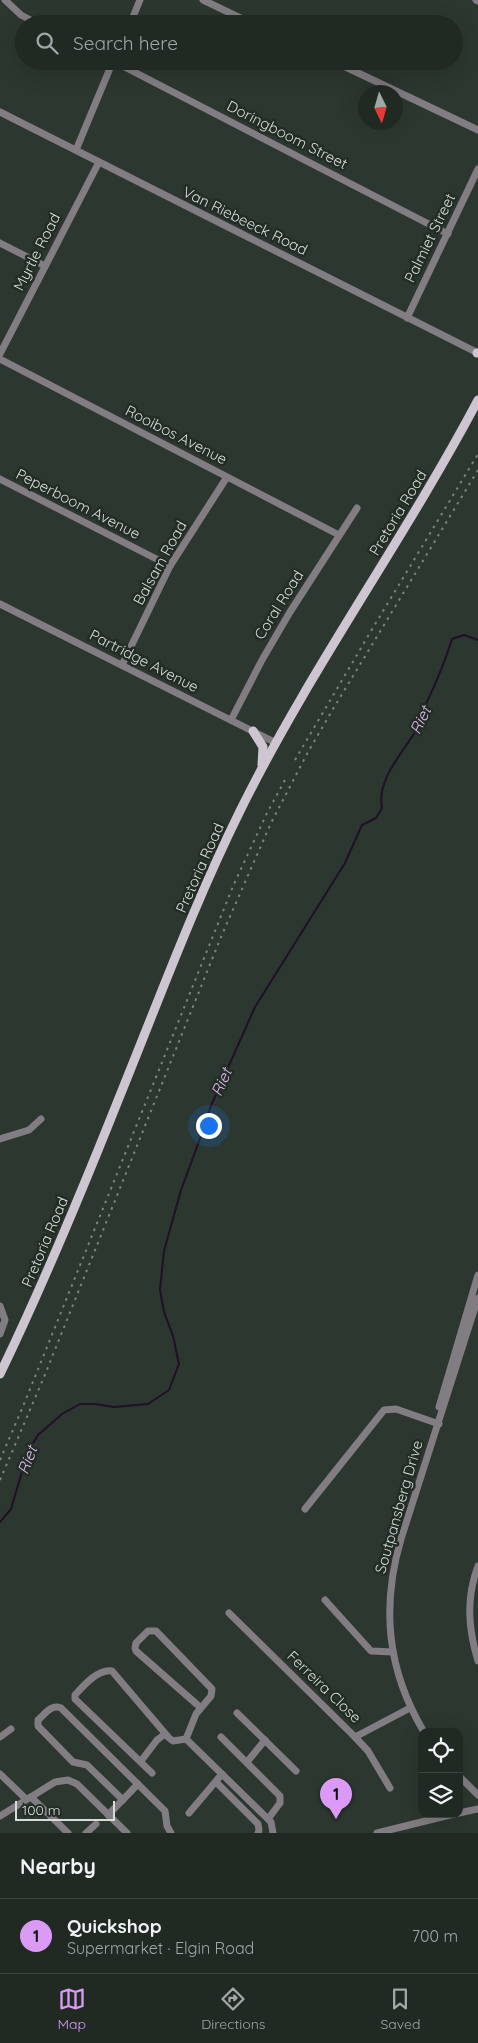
<!DOCTYPE html>
<html lang="en">
<head>
<meta charset="utf-8">
<style>
	:root { --surface:#212923; --page:#29312b; --text:#f1f3f6; --muted:#a2a6a6; --line:#3e4541; --accent:#da9af6 }
	body { margin:0; font-family:Quicksand,sans-serif; background:var(--page); color:var(--text) }
	.controls { position:absolute; right:15px; bottom:15px; display:grid; overflow:hidden; border-radius:10px; box-shadow:0 5px 20px #0002 }
	.controls button { width:45px; height:45px; display:grid; place-items:center; padding:0; border:0; border-bottom:1px solid var(--line); background:var(--surface); color:var(--text); font:25px sans-serif }
	.compass { position:absolute; left:358px; top:85px; width:45px; height:45px; border-radius:50%; background:var(--surface); box-shadow:0 5px 20px #0002; rotate:175deg }
	.scale { position:absolute; left:15px; bottom:12px; width:100px; box-sizing:border-box; padding-left:5px; border:2px solid #d6ddd8; border-top:0; font-size:14px; line-height:18px; white-space:nowrap; color:#d6ddd8; -webkit-text-stroke:4px #232d25; paint-order:stroke }
	.you { position:absolute; left:208px; top:1125px; width:18px; height:18px; margin:-12px; border:4px solid #fff; border-radius:50%; background:#1a73e8; box-shadow:0 0 0 8px #1a73e833 }
	.badge { display:grid; place-items:center; width:32px; height:32px; border-radius:50%; background:var(--accent); color:#111; font-size:16px; font-weight:700 }
	.pin { position:absolute; translate:-50% -41px; filter:drop-shadow(0 1px 2px #0008) }
	.pin::after { content:''; position:absolute; top:26px; width:18px; height:15px; background:inherit; clip-path:polygon(0 0,100% 0,50% 100%) }
	.list { margin:0; padding:0; list-style:none }
	h2 { display:flex; justify-content:space-between; align-items:center; height:65px; margin:0; padding:0 20px; font-size:21px }
	h2 small { font-size:16px; font-weight:400; color:var(--muted) }
	.list li { display:grid; grid-template-columns:32px 1fr auto; gap:15px; align-items:center; box-sizing:border-box; height:75px; padding:0 20px; border-top:1px solid var(--line) }
	.list b { display:block; font-size:19px; white-space:nowrap }
	.list p { margin:0; font-size:16px; white-space:nowrap; color:var(--muted) }
	.list em { font-size:16px; font-style:normal; color:var(--muted) }
	.icon { flex:none; width:28px; height:28px; fill:none; stroke:currentColor; stroke-width:2; stroke-linecap:round; stroke-linejoin:round }
	.map { position:relative; flex:none; width:478px; height:1833px; overflow:hidden }
	.search { position:absolute; background:var(--surface); box-shadow:0 5px 20px #0002; left:15px; right:15px; top:15px; height:55px; display:flex; align-items:center; gap:12px; box-sizing:border-box; padding:0 18px; border-radius:28px; color:var(--muted); font-size:19px }
	.sheet { height:140px; background:var(--surface) }
	nav { display:flex; justify-content:space-around; align-items:center; box-sizing:border-box; height:70px; border-top:1px solid var(--line); background:var(--surface); font-size:14px; color:var(--muted) }
	nav a { display:grid; justify-items:center; gap:2px }
	nav .on { color:var(--accent) }
	.map>svg:first-child { display:block }
	.lines { fill:none; stroke-linecap:round; stroke-linejoin:round }
	.stream { stroke:#211027; stroke-width:2 }
	.minor { stroke:#817d82; stroke-width:7 }
	.major { stroke:#cdc6d1; stroke-width:9 }
	.rail { stroke:#7b847d; stroke-width:2; stroke-dasharray:2.5 5; stroke-linecap:butt }
	.labels { text-anchor:middle; stroke-width:5; stroke-linejoin:round; paint-order:stroke }
	.street-label { font-size:15px; fill:#d6ddd8; stroke:#232d25 }
	.water-label { font-size:16px; font-style:italic; fill:#ddb9ed; stroke:#232d25 }
</style>
</head>
<body>
<div class="map">
<svg width="478" height="1833" viewBox="0 0 478 1833">
	<rect width="100%" height="100%" fill="#2c372f"/>
	<g class="lines">
		<!-- stream -->
		<path class="stream" d="M0,1522L11,1509L28,1451L38,1435L62,1414L80,1404H95L114,1407L148,1404L169,1390L179,1364L173,1336L164,1312L160,1290L164,1251L181,1190L204,1128L210,1108L255,1007L345,863L362,825L376,818L382,808C376,779 405,750 419,726C423,720 423,711 426,704C436,683 445,662 452,639L464,635L478,640"/>
		<!-- minor -->
		<g class="minor">
			<polyline points="5,0 21,15 38,24"/>
			<polyline points="203,0 253,24"/>
			<polyline points="476,0 478,1"/>
			<polyline points="130,24 140,0"/>
			<polyline points="113,61 448,234"/>
			<polyline points="333,61 478,130"/>
			<path d="M0,112C159,193 319,272 478,353"/>
			<polyline points="76,150 113,61"/>
			<polyline points="0,243 45,266"/>
			<polyline points="407,318 478,169"/>
			<polyline points="0,354 99,162"/>
			<polyline points="0,359 339,535"/>
			<polyline points="0,479 170,566"/>
			<polyline points="0,604 276,743"/>
			<polyline points="122,665 170,566 227,477"/>
			<polyline points="231,720 262,660 290,612 357,508"/>
			<polyline points="0,1139 29,1130 41,1119"/>
			<polyline points="0,1306 5,1320 0,1334"/>
			<polyline points="439,1407 478,1275"/>
			<polyline points="305,1509 384,1410 396,1409 439,1424"/>
			<path d="M478,1566C466,1598 468,1628 478,1661"/>
			<polyline points="325,1600 371,1651 393,1652"/>
			<polyline points="229,1613 355,1737 410,1708"/>
			<polyline points="237,1713 296,1771"/>
			<path d="M424,1732C387,1670 381,1607 401,1539L478,1298"/>
			<polyline points="0,1737 11,1729"/>
			<polyline points="221,1737 280,1796 280,1803 268,1819"/>
			<polyline points="355,1737 368,1751 390,1788"/>
			<polyline points="186,1739 196,1714 211,1696 212,1689 156,1631 148,1631 136,1643 135,1648 136,1651 201,1708"/>
			<polyline points="186,1739 268,1819 271,1822 273,1833"/>
			<polyline points="141,1761 157,1740 165,1734"/>
			<polyline points="247,1762 265,1740"/>
			<path d="M152,1773L75,1699V1695C84,1685 98,1669 112,1671L169,1738L173,1741L186,1739"/>
			<polyline points="0,1774 26,1799"/>
			<polyline points="459,1776 478,1795"/>
			<polyline points="216,1782 258,1824 259,1830 258,1833"/>
			<polyline points="31,1797 68,1833"/>
			<path d="M123,1800L87,1765L73,1762L38,1726V1720C45,1714 51,1704 61,1708L165,1811L167,1826L171,1833"/>
			<polyline points="189,1813 222,1774"/>
			<polyline points="459,1813 478,1809"/>
			<polyline points="108,1815 138,1784"/>
			<polyline points="0,1816 55,1782 68,1780 77,1784 127,1833"/>
			<polyline points="86,1833 96,1824"/>
			<polyline points="377,1833 454,1814"/>
		</g>
		<!-- major -->
		<g class="major">
			<polyline points="477,353 478,353"/>
			<polyline points="253,731 263,747 262,765"/>
			<path d="M0,1374C44,1283 82,1191 119,1098C158,1002 194,904 240,811C310,669 404,540 478,400"/>
		</g>
		<!-- rail -->
		<g class="rail">
			<polyline points="295,760 371,631 478,454"/>
			<polyline points="0,1460 24,1404 234,884 267,813 286,778"/>
			<polyline points="0,1480 44,1377 221,937 271,823 308,752 333,709 478,470"/>
		</g>
	</g>
	<g class="labels">
		<!-- street labels -->
		<g class="street-label">
			<text transform="translate(287 135) rotate(27)" y="5">Doringboom Street</text>
			<text transform="translate(245 221) rotate(26)" y="5">Van Riebeeck Road</text>
			<text transform="translate(430 238) rotate(-64)" y="5">Palmiet Street</text>
			<text transform="translate(37 252) rotate(-63)" y="5">Myrtle Road</text>
			<text transform="translate(176 435) rotate(27)" y="5">Rooibos Avenue</text>
			<text transform="translate(78 504) rotate(27)" y="5">Peperboom Avenue</text>
			<text transform="translate(398 513) rotate(-59)" y="5">Pretoria Road</text>
			<text transform="translate(160 563) rotate(-61)" y="5">Balsam Road</text>
			<text transform="translate(279 605) rotate(-58)" y="5">Coral Road</text>
			<text transform="translate(144 661) rotate(27)" y="5">Partridge Avenue</text>
			<text transform="translate(200 868) rotate(-66)" y="5">Pretoria Road</text>
			<text transform="translate(45 1242) rotate(-67)" y="5">Pretoria Road</text>
			<text transform="translate(399 1507) rotate(-74)" y="5">Soutpansberg Drive</text>
			<text transform="translate(324 1687) rotate(44)" y="5">Ferreira Close</text>
		</g>
		<!-- water labels -->
		<g class="water-label">
			<text transform="translate(420 720) rotate(-64)" y="6">Riet</text>
			<text transform="translate(221 1082) rotate(-66)" y="6">Riet</text>
			<text transform="translate(27 1460) rotate(-69)" y="6">Riet</text>
		</g>
	</g>
</svg>
<div class="controls">
<button><svg class="icon" aria-label="locate" viewBox="0 0 24 24"><circle cx="12" cy="12" r="6"/><path d="M12 2v4M12 18v4M2 12h4M18 12h4"/></svg></button>
<button><svg class="icon" aria-label="layers" viewBox="0 0 24 24"><path d="M12 4l9 5-9 5-9-5zM3 14l9 5 9-5"/></svg></button>
</div>
<svg class="compass" viewBox="-18 -18 36 36"><path d="M0-13l5 13h-10z" fill="#e53935"/><path d="M0 13l5-13h-10z" fill="#a2a6a6"/></svg>
<div class="scale">100 m</div>
<div class="you"></div>
<div class="pin badge" style="left:336px;top:1819px">1</div>
<div class="search"><svg class="icon" aria-label="search" viewBox="0 0 24 24"><circle cx="10" cy="10" r="6"/><path d="M15 15l6 6"/></svg>Search here</div>
</div>
<section class="sheet">
<h2>Nearby<small></small></h2>
<ul class="list">
<li><span class="badge">1</span><div><b>Quickshop</b><p>Supermarket · Elgin Road</p></div><em>700 m</em></li>
</ul>
</section>
<nav>
<a class="on"><svg class="icon" aria-label="map" viewBox="0 0 24 24"><path d="M3 6l6-2 6 2 6-2v14l-6 2-6-2-6 2zM9 4v14M15 6v14"/></svg>Map</a>
<a><svg class="icon" aria-label="directions" viewBox="0 0 24 24"><path d="M12 3l9 9-9 9-9-9zM9 14v-3h6M13 9l2 2-2 2"/></svg>Directions</a>
<a><svg class="icon" aria-label="saved" viewBox="0 0 24 24"><path d="M7 4h10v16l-5-4-5 4z"/></svg>Saved</a>
</nav>
</body>
</html>
